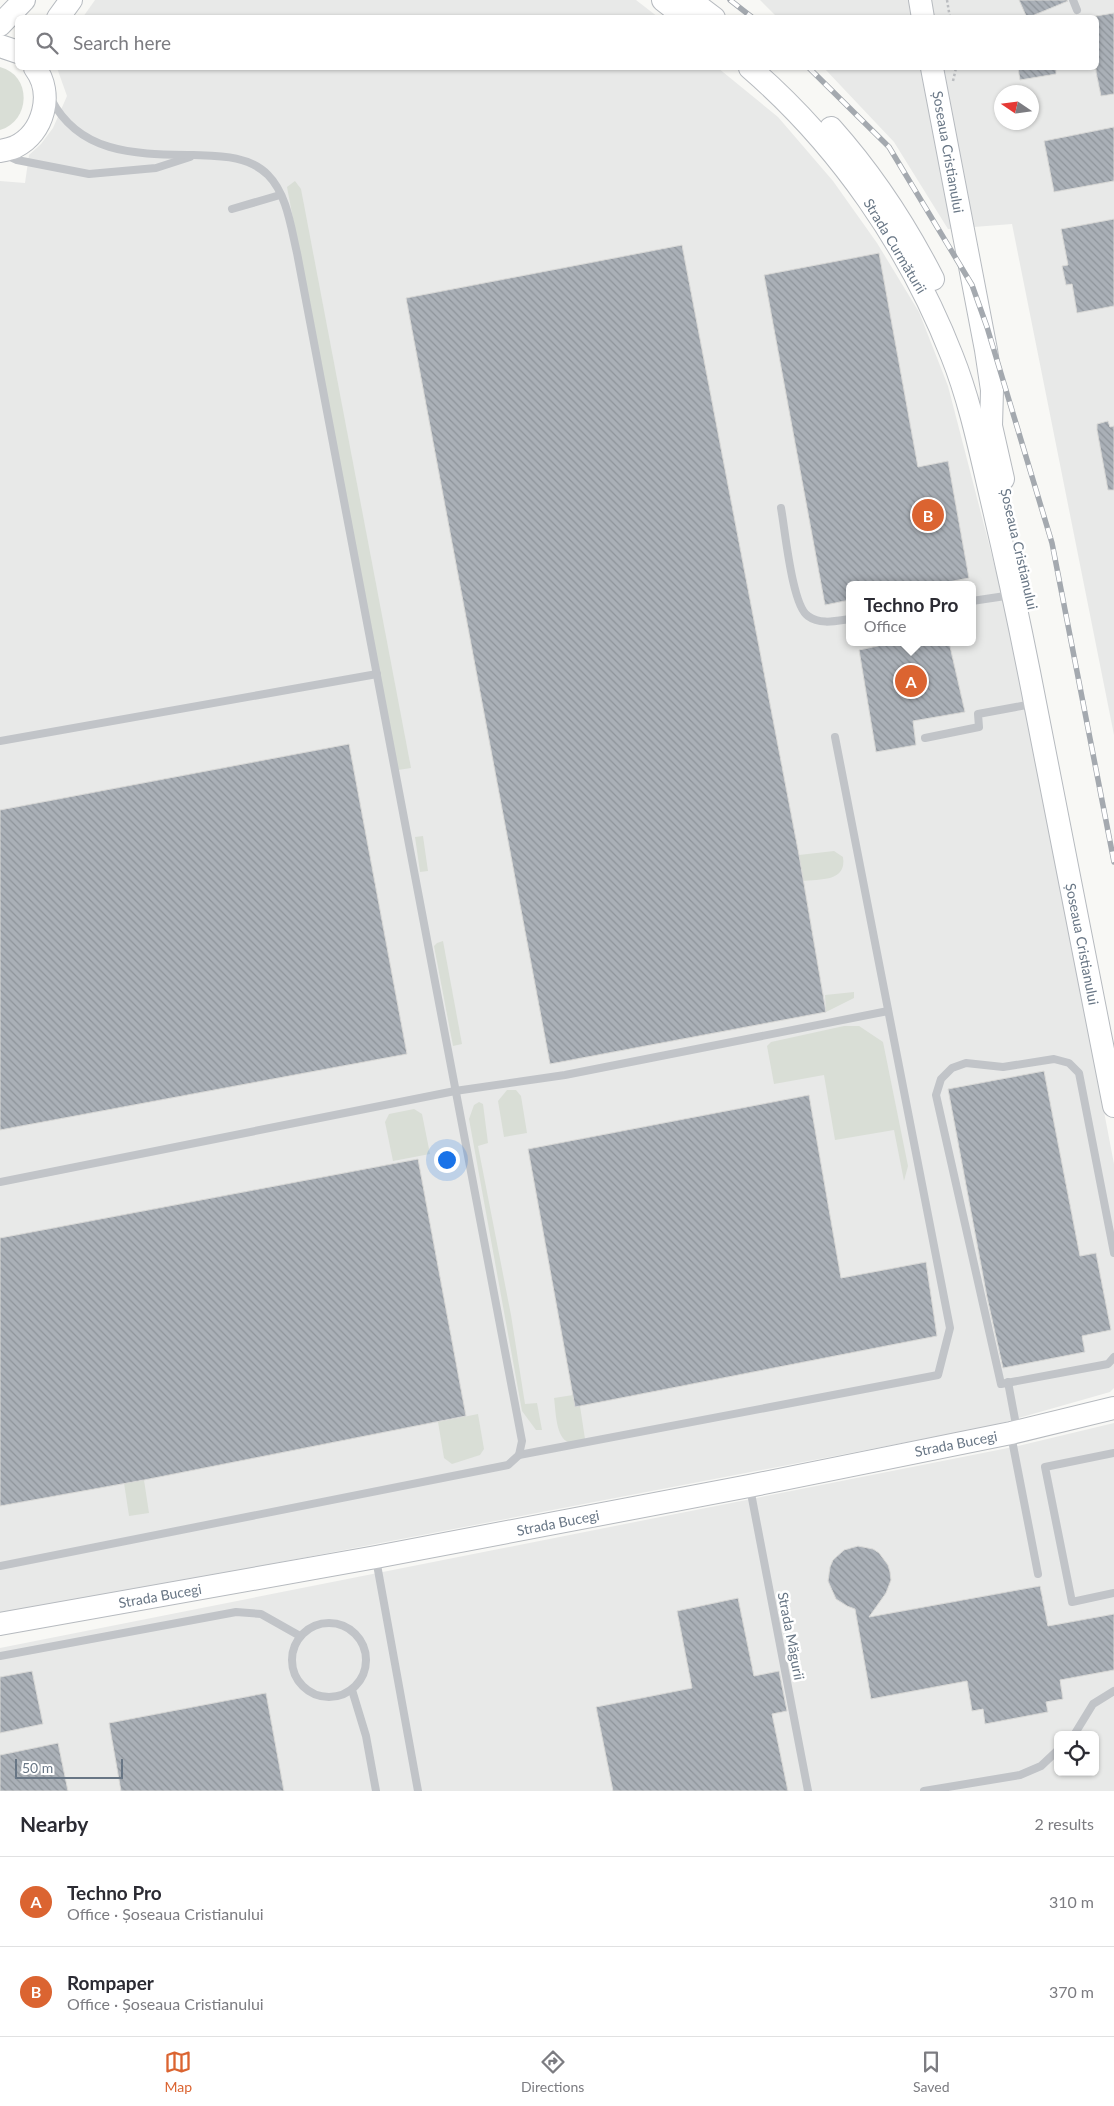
<!DOCTYPE html>
<html lang="en">
<head>
<meta charset="utf-8">
<style>
	:root { --surface:#fff; --page:#f2f2f3; --text:#2b2b33; --muted:#7c7c81; --line:#e1e1e2; --accent:#db6431 }
	body { margin:0; font-family:Lato,sans-serif; background:var(--page); color:var(--text) }
	.controls { position:absolute; right:15px; bottom:15px; display:grid; overflow:hidden; border-radius:8px; box-shadow:0 1px 4px #0004 }
	.controls button { width:45px; height:45px; display:grid; place-items:center; padding:0; border:0; border-bottom:1px solid var(--line); background:var(--surface); color:var(--text); font:25px sans-serif }
	.compass { position:absolute; left:994px; top:85px; width:45px; height:45px; border-radius:50%; background:var(--surface); box-shadow:0 1px 4px #0004; rotate:283deg }
	.scale { position:absolute; left:15px; bottom:12px; width:108px; box-sizing:border-box; padding-left:5px; border:2px solid #687685; border-top:0; font-size:14px; line-height:18px; white-space:nowrap; color:#687685; -webkit-text-stroke:4px #fff; paint-order:stroke }
	.you { position:absolute; left:446px; top:1159px; width:18px; height:18px; margin:-12px; border:4px solid #fff; border-radius:50%; background:#1a73e8; box-shadow:0 0 0 8px #1a73e833 }
	.badge { display:grid; place-items:center; width:32px; height:32px; border-radius:50%; background:var(--accent); color:#fff; font-size:16px; font-weight:700 }
	.pin { position:absolute; translate:-50% -50%; border:2px solid #fff; box-shadow:0 1px 5px #0006 }
	.popup { position:absolute; left:846px; top:581px; width:130px; height:65px; box-sizing:border-box; display:grid; place-content:center; border-radius:8px; background:var(--surface); filter:drop-shadow(0 1px 4px #0005); font-size:16px; white-space:nowrap; color:var(--muted) }
	.popup b { font-size:19px; color:var(--text) }
	.popup::after { content:''; position:absolute; left:50%; top:100%; margin-left:-10px; border:10px solid transparent; border-top-color:var(--surface) }
	.list { margin:0; padding:0; list-style:none }
	h2 { display:flex; justify-content:space-between; align-items:center; height:65px; margin:0; padding:0 20px; font-size:21px }
	h2 small { font-size:16px; font-weight:400; color:var(--muted) }
	.list li { display:grid; grid-template-columns:32px 1fr auto; gap:15px; align-items:center; box-sizing:border-box; height:90px; padding:0 20px; border-top:1px solid var(--line) }
	.list b { display:block; font-size:19px; white-space:nowrap }
	.list p { margin:0; font-size:16px; white-space:nowrap; color:var(--muted) }
	.list em { font-size:16px; font-style:normal; color:var(--muted) }
	.icon { flex:none; width:28px; height:28px; fill:none; stroke:currentColor; stroke-width:2; stroke-linecap:round; stroke-linejoin:round }
	.map { position:relative; flex:none; width:1114px; height:1791px; overflow:hidden }
	.search { position:absolute; background:var(--surface); box-shadow:0 1px 4px #0004; left:15px; right:15px; top:15px; height:55px; display:flex; align-items:center; gap:12px; box-sizing:border-box; padding:0 18px; border-radius:8px; color:var(--muted); font-size:19px }
	.sheet { height:245px; background:var(--surface) }
	nav { display:flex; justify-content:space-around; align-items:center; box-sizing:border-box; height:70px; border-top:1px solid var(--line); background:var(--surface); font-size:14px; color:var(--muted) }
	nav a { display:grid; justify-items:center; gap:2px }
	nav .on { color:var(--accent) }
	.map>svg:first-child { display:block }
	.built { fill:#e8e9e8; fill-rule:evenodd }
	.green { fill:#d9ded6 }
	.building { fill:url(#building-back-hatch); stroke:#d9d9d7 }
	.lines { fill:none; stroke-linecap:round; stroke-linejoin:round }
	.secondary-casing { stroke:#b6babf; stroke-width:24 }
	.path { stroke:#bbbdc0; stroke-width:2.5; stroke-dasharray:2.5 2.5; stroke-linecap:butt }
	.lane { stroke:#c1c4c8; stroke-width:8 }
	.secondary { stroke:#fff; stroke-width:22 }
	.rail-casing { stroke:#a4a9af; stroke-width:5.5 }
	.rail { stroke:#fff; stroke-width:4; stroke-dasharray:11; stroke-linecap:butt }
	.labels { text-anchor:middle; stroke-width:5; stroke-linejoin:round; paint-order:stroke }
	.street-label { font-size:14px; fill:#687685; stroke:#fff }
</style>
</head>
<body>
<div class="map">
<svg width="1114" height="1791" viewBox="0 0 1114 1791">
	<defs>
		<pattern id="building-back-hatch" width="6" height="6" patternUnits="userSpaceOnUse" patternTransform="scale(1.25)"><rect width="6" height="6" fill="#aab0b7"/><path d="M-1 5l2 2M0 0l6 6M5-1l2 2" fill="none" stroke="#8e949a"/></pattern>
	</defs>
	<rect width="100%" height="100%" fill="#f8f8f5"/>
	<!-- built -->
	<g class="built">
		<polygon points="95,0 636,0 658,17 83,17"/>
		<path d="M760,0H1114V735L1012,224L948,229L894,142L824,68H1096V18L777,17ZM1002,92H1032V122H1002Z"/>
		<path d="M57,68H718L778,117L833,181L877,243L919,312L948,386L997,575L1028,713L1114,1164V1388L1110,1392L991,1426L0,1616V181L25,183L29,155L41,144L53,128L67,96ZM850,585H972V642H850Z"/>
		<path d="M1114,1423V1791H0V1648L1018,1446ZM1058,1735H1095V1772H1058Z"/>
	</g>
	<!-- green -->
	<g class="green">
		<path d="M0,67C32,75 31,121 0,130Z"/>
		<polygon points="295,181 301,189 411,768 398,770 287,187"/>
		<polygon points="423,836 428,871 420,872 415,837"/>
		<path d="M834,851L843,857C847,882 820,879 802,881L799,855Z"/>
		<polygon points="443,941 462,1044 453,1046 434,946 437,943"/>
		<polygon points="854,992 854,998 826,1012 825,995"/>
		<polygon points="844,1026 859,1026 883,1042 908,1166 904,1181 894,1130 835,1140 824,1075 774,1084 767,1046 771,1042"/>
		<polygon points="507,1090 516,1090 521,1096 527,1133 504,1137 498,1101"/>
		<polygon points="479,1102 483,1104 488,1143 478,1146 511,1315 525,1404 537,1403 542,1430 536,1430 522,1411 469,1119 474,1105"/>
		<polygon points="414,1109 422,1114 430,1154 393,1161 385,1122 389,1114"/>
		<path d="M573,1395L575,1407L580,1406L585,1439C581,1440 577,1442 573,1443C555,1443 556,1410 554,1398Z"/>
		<polygon points="478,1414 484,1449 480,1455 452,1464 444,1458 438,1422"/>
		<polygon points="144,1480 149,1513 129,1516 124,1483"/>
	</g>
	<!-- building -->
	<g class="building">
		<polygon points="1019,0 1067,0 1068,1 1027,18"/>
		<polygon points="1114,13 1114,94 1101,96 1096,72 1096,16"/>
		<polygon points="1018,68 1056,68 1056,74 1020,80"/>
		<polygon points="1114,127 1114,181 1054,192 1044,141"/>
		<polygon points="1114,219 1114,306 1077,313 1072,284 1066,285 1062,266 1068,265 1061,229"/>
		<polygon points="682,245 799,855 826,1012 550,1064 406,298"/>
		<polygon points="879,253 918,467 948,461 969,578 933,585 850,585 850,600 825,605 764,275"/>
		<polygon points="1108,421 1110,427 1114,426 1114,490 1108,490 1097,430 1097,424"/>
		<polygon points="896,642 949,642 965,712 913,721 916,745 876,752 859,650"/>
		<polygon points="349,744 407,1054 0,1130 0,810"/>
		<polygon points="1044,1071 1080,1256 1096,1253 1111,1330 1082,1336 1085,1352 1003,1368 987,1297 948,1089"/>
		<polygon points="809,1095 841,1278 926,1262 937,1336 575,1407 528,1149"/>
		<polygon points="418,1159 466,1416 144,1480 0,1506 0,1238"/>
		<polygon points="858,1546 873,1549 879,1553 888,1565 890,1572 891,1580 886,1593 869,1617 1040,1586 1048,1626 1114,1614 1114,1670 1060,1680 1063,1699 1046,1702 1048,1712 985,1724 983,1709 972,1711 967,1681 871,1699 855,1609 847,1606 836,1599 828,1581 830,1567 833,1560 844,1550"/>
		<polygon points="738,1598 754,1676 779,1671 787,1711 772,1714 788,1791 613,1791 596,1707 692,1688 677,1611"/>
		<polygon points="32,1671 43,1724 0,1733 0,1677"/>
		<polygon points="266,1693 284,1791 121,1791 109,1723"/>
		<polygon points="58,1743 68,1791 0,1791 0,1755"/>
	</g>
	<g class="lines">
		<defs>
			<g id="secondary">
				<polyline points="663,0 686,18"/>
				<polyline points="690,0 714,18"/>
				<polyline points="920,0 923,18"/>
				<polyline points="58,18 71,0"/>
				<polyline points="0,25 24,0"/>
				<polyline points="0,46 18,52"/>
				<path d="M750,68C839,145 909,246 952,356C970,401 980,450 991,497C1008,569 1023,640 1037,713C1063,844 1088,975 1114,1106"/>
				<polyline points="932,68 986,350 992,390 991,426 1003,479"/>
				<path d="M831,128C872,174 905,224 933,279"/>
				<path d="M0,151C5,150 10,149 15,147C44,133 54,93 35,68"/>
				<polyline points="0,1624 376,1557 749,1486 1011,1433 1114,1408"/>
			</g>
		</defs>
		<!-- secondary casing -->
		<use href="#secondary" class="secondary-casing"/>
		<!-- path -->
		<g class="path">
			<polyline points="947,0 950,18"/>
			<polyline points="953,81 956,68"/>
		</g>
		<!-- lane -->
		<g class="lane">
			<polyline points="1073,0 1077,10"/>
			<polyline points="6,155 17,160 89,174 156,168 190,157"/>
			<polyline points="232,209 280,195"/>
			<path d="M781,508C785,529 792,606 808,616C820,625 836,621 850,619"/>
			<polyline points="972,601 1012,595"/>
			<polyline points="925,738 979,727 978,714 1032,704"/>
			<polyline points="0,741 377,674"/>
			<polyline points="0,1182 455,1091 565,1075 888,1011"/>
			<polyline points="1114,1253 1079,1073 1069,1063 1054,1059 1003,1067 966,1063 952,1068 941,1079 936,1095 1001,1384 1108,1364 1114,1357"/>
			<polyline points="1008,1382 1017,1430"/>
			<polyline points="1011,1435 1038,1574"/>
			<polyline points="1114,1453 1045,1467 1072,1602 1114,1593"/>
			<polyline points="519,1455 938,1375 950,1328 835,737"/>
			<polyline points="750,1488 808,1791"/>
			<polyline points="376,1559 418,1791"/>
			<path d="M0,1566L508,1465L519,1455L522,1441L297,253C291,228 287,194 268,175C248,155 219,156 193,155C137,154 80,155 51,99"/>
			<circle cx="329" cy="1660" r="37"/>
			<polyline points="0,1656 236,1612 261,1614 300,1636"/>
			<polyline points="352,1690 366,1736 376,1791"/>
			<polyline points="1074,1735 1093,1704 1114,1691"/>
			<polyline points="924,1791 1020,1775 1041,1766 1058,1750"/>
		</g>
		<!-- secondary -->
		<use href="#secondary" class="secondary"/>
		<defs>
			<g id="rail">
				<polyline points="730,0 753,18"/>
				<polyline points="809,68 889,147 972,285 987,327 1052,543 1114,862"/>
			</g>
		</defs>
		<!-- rail casing -->
		<use href="#rail" class="rail-casing"/>
		<!-- rail -->
		<use href="#rail" class="rail"/>
	</g>
	<g class="labels">
		<!-- street labels -->
		<g class="street-label">
			<text transform="translate(948 152) rotate(80)" y="5">Șoseaua Cristianului</text>
			<text transform="translate(895 246) rotate(59)" y="5">Strada Curmăturii</text>
			<text transform="translate(1019 549) rotate(77)" y="5">Șoseaua Cristianului</text>
			<text transform="translate(1082 944) rotate(79)" y="5">Șoseaua Cristianului</text>
			<text transform="translate(956 1444) rotate(-11)" y="5">Strada Bucegi</text>
			<text transform="translate(558 1523) rotate(-11)" y="5">Strada Bucegi</text>
			<text transform="translate(160 1596) rotate(-10)" y="5">Strada Bucegi</text>
			<text transform="translate(791 1636) rotate(79)" y="5">Strada Măgurii</text>
		</g>
	</g>
</svg>
<div class="controls">
<button><svg class="icon" aria-label="locate" viewBox="0 0 24 24"><circle cx="12" cy="12" r="6"/><path d="M12 2v4M12 18v4M2 12h4M18 12h4"/></svg></button>
</div>
<svg class="compass" viewBox="-18 -18 36 36"><path d="M0-13l5 13h-10z" fill="#e53935"/><path d="M0 13l5-13h-10z" fill="#7c7c81"/></svg>
<div class="scale">50 m</div>
<div class="you"></div>
<div class="pin badge" style="left:911px;top:681px">A</div>
<div class="popup"><b>Techno Pro</b>Office</div>
<div class="pin badge" style="left:928px;top:515px">B</div>
<div class="search"><svg class="icon" aria-label="search" viewBox="0 0 24 24"><circle cx="10" cy="10" r="6"/><path d="M15 15l6 6"/></svg>Search here</div>
</div>
<section class="sheet">
<h2>Nearby<small>2 results</small></h2>
<ul class="list">
<li><span class="badge">A</span><div><b>Techno Pro</b><p>Office · Șoseaua Cristianului</p></div><em>310 m</em></li>
<li><span class="badge">B</span><div><b>Rompaper</b><p>Office · Șoseaua Cristianului</p></div><em>370 m</em></li>
</ul>
</section>
<nav>
<a class="on"><svg class="icon" aria-label="map" viewBox="0 0 24 24"><path d="M3 6l6-2 6 2 6-2v14l-6 2-6-2-6 2zM9 4v14M15 6v14"/></svg>Map</a>
<a><svg class="icon" aria-label="directions" viewBox="0 0 24 24"><path d="M12 3l9 9-9 9-9-9zM9 14v-3h6M13 9l2 2-2 2"/></svg>Directions</a>
<a><svg class="icon" aria-label="saved" viewBox="0 0 24 24"><path d="M7 4h10v16l-5-4-5 4z"/></svg>Saved</a>
</nav>
</body>
</html>
